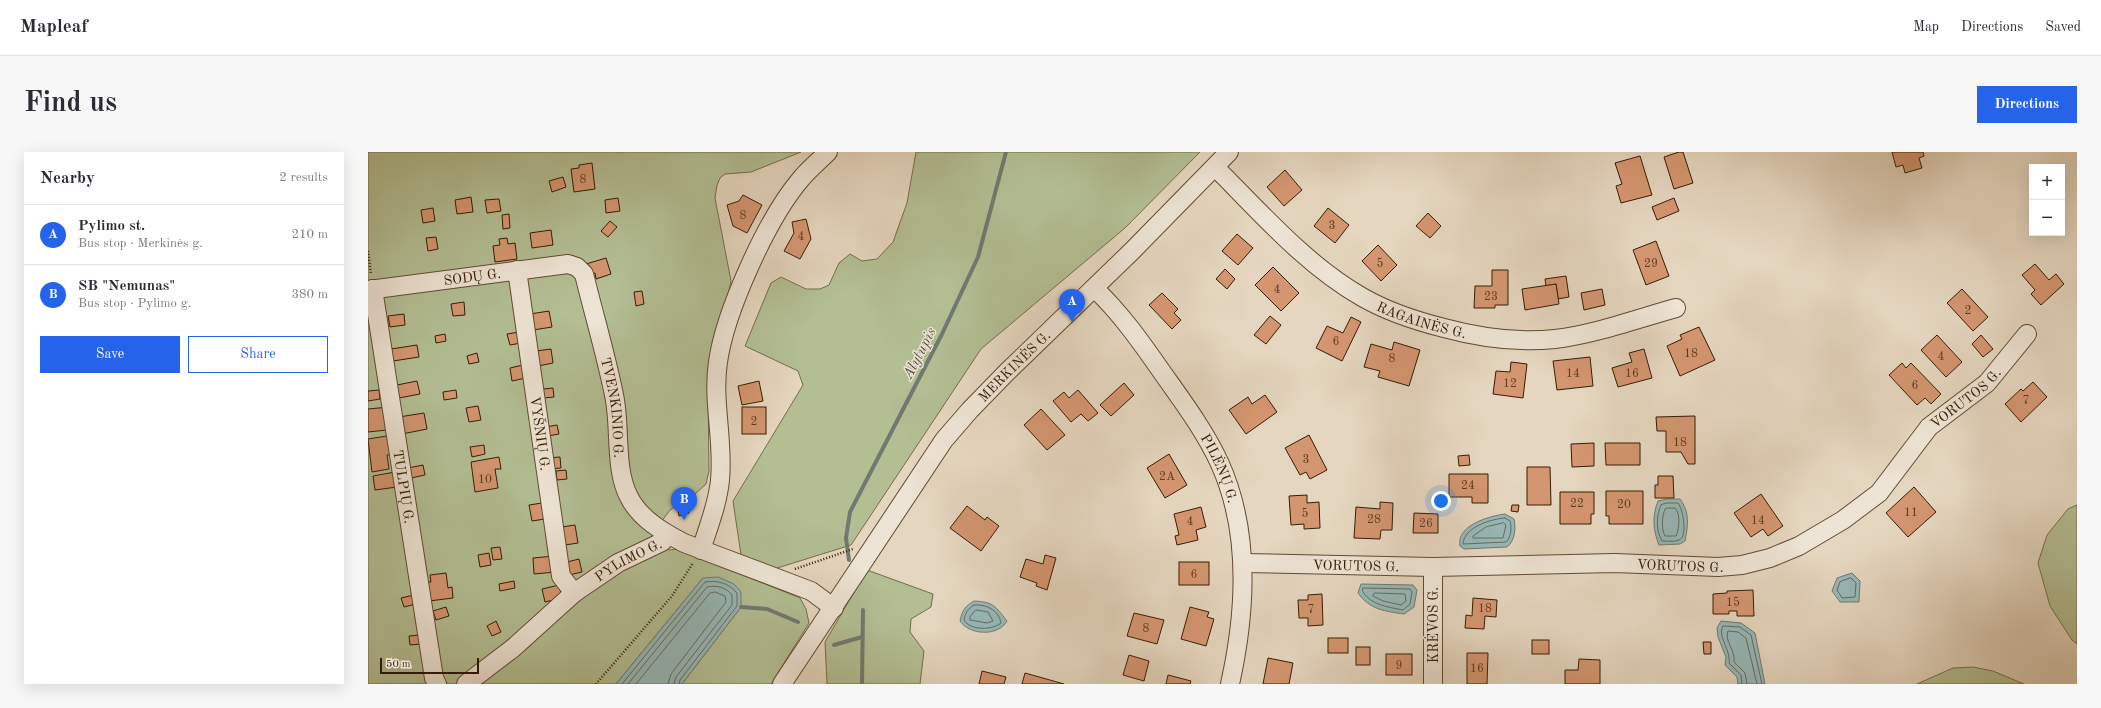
<!DOCTYPE html>
<html lang="en">
<head>
<meta charset="utf-8">
<style>
	:root { --surface:#fff; --page:#f7f7f7; --text:#2b2b33; --muted:#7c7c81; --line:#e1e1e2; --accent:#2563eb }
	body { margin:0; font-family:"Old Standard TT",serif; background:var(--page); color:var(--text) }
	.controls { position:absolute; right:12px; top:12px; display:grid; overflow:hidden; border-radius:0px; box-shadow:0 4px 16px #0002 }
	.controls button { width:36px; height:36px; display:grid; place-items:center; padding:0; border:0; border-bottom:1px solid var(--line); background:var(--surface); color:var(--text); font:20px sans-serif }
	.scale { position:absolute; left:12px; bottom:10px; width:99px; box-sizing:border-box; padding-left:4px; border:2px solid #361c03; border-top:0; font-size:11px; line-height:14px; white-space:nowrap; color:#361c03; -webkit-text-stroke:3px #eee4d5; paint-order:stroke }
	.you { position:absolute; left:1073px; top:349px; width:14px; height:14px; margin:-10px; border:3px solid #fff; border-radius:50%; background:#1a73e8; box-shadow:0 0 0 6px #1a73e833 }
	.badge { display:grid; place-items:center; width:26px; height:26px; border-radius:50%; background:var(--accent); color:#fff; font-size:13px; font-weight:700 }
	.pin { position:absolute; translate:-50% -33px; filter:drop-shadow(0 1px 2px #0008) }
	.pin::after { content:''; position:absolute; top:21px; width:14px; height:12px; background:inherit; clip-path:polygon(0 0,100% 0,50% 100%) }
	.list { margin:0; padding:0; list-style:none }
	h2 { display:flex; justify-content:space-between; align-items:center; height:52px; margin:0; padding:0 16px; font-size:17px }
	h2 small { font-size:13px; font-weight:400; color:var(--muted) }
	.list li { display:grid; grid-template-columns:26px 1fr auto; gap:12px; align-items:center; box-sizing:border-box; height:60px; padding:0 16px; border-top:1px solid var(--line) }
	.list b { display:block; font-size:15px; white-space:nowrap }
	.list p { margin:0; font-size:13px; white-space:nowrap; color:var(--muted) }
	.list em { font-size:13px; font-style:normal; color:var(--muted) }
	.actions { display:flex; gap:8px; padding:12px 16px }
	.actions a { flex:1; padding:9px 0; border:1px solid var(--accent); border-radius:0px; text-align:center; font-size:14px; color:var(--accent) }
	.actions .main { background:var(--accent); color:#fff }
	.map { position:relative; flex:none; width:1709px; height:532px; overflow:hidden; border-radius:0px }
	header { display:flex; align-items:center; gap:24px; box-sizing:border-box; height:56px; padding:0 20px; background:var(--surface); border-bottom:1px solid var(--line) }
	header strong { font-size:19px }
	nav { display:flex; gap:22px; margin-inline-start:auto; font-size:14px }
	.intro { display:flex; align-items:center; justify-content:space-between; box-sizing:border-box; height:96px; padding:0 24px }
	h1 { margin:0; font-size:28px }
	.button { padding:10px 18px; border-radius:0px; background:var(--accent); color:#fff; font-size:14px; font-weight:700 }
	main { display:flex; gap:24px; padding:0 24px }
	aside { flex:1; background:var(--surface); border-radius:0px; box-shadow:0 4px 16px #0002 }
	.map>svg:first-child { display:block }
	.green { fill:#b3be93; stroke:#746d4b }
	.water { fill:#97b8b8; stroke:#707a70 }
	.lines { fill:none; stroke-linecap:round; stroke-linejoin:round }
	.shore { stroke:#666a5e; stroke-width:1 }
	.stream { stroke:#707a70; stroke-width:4 }
	.building { fill:#d49670; stroke:#361c03 }
	.minor-casing { stroke:#624a32; stroke-width:20 }
	.path { stroke:#361c03; stroke-width:2.5; stroke-dasharray:1 2; stroke-linecap:butt }
	.minor { stroke:#eee4d5; stroke-width:18 }
	.labels { text-anchor:middle; stroke-width:3; stroke-linejoin:round; paint-order:stroke }
	.number-label { font-size:12px; fill:#5e3a1e }
	.street-label { font-size:14px; fill:#361c03; stroke:#eee4d5 }
	.water-label { font-size:15px; font-style:italic; fill:#534b39; stroke:#eee4d5 }
</style>
</head>
<body>
<header>
<strong>Mapleaf</strong>
<nav><a>Map</a><a>Directions</a><a>Saved</a></nav>
</header>
<div class="intro"><h1>Find us</h1><a class="button">Directions</a></div>
<main>
<aside>
<h2>Nearby<small>2 results</small></h2>
<ul class="list">
<li><span class="badge">A</span><div><b>Pylimo st.</b><p>Bus stop · Merkinės g.</p></div><em>210 m</em></li>
<li><span class="badge">B</span><div><b>SB &quot;Nemunas&quot;</b><p>Bus stop · Pylimo g.</p></div><em>380 m</em></li>
</ul>
<div class="actions"><a class="main">Save</a><a>Share</a></div>
</aside>
<div class="map">
<svg width="1709" height="532" viewBox="0 0 1709 532">
	<rect width="100%" height="100%" fill="#e5d6bf"/>
	<filter id="stains"><feTurbulence type="fractalNoise" baseFrequency=".005" numOctaves="4"/><feColorMatrix values="0 0 0 0 .2 0 0 0 0 .09 0 0 0 0 .02 0 0 0 .5 -.17"/></filter>
	<radialGradient id="worn" r=".72"><stop offset=".6" stop-color="#630" stop-opacity="0"/><stop offset="1" stop-color="#630" stop-opacity=".3"/></radialGradient>
	<!-- green -->
	<g class="green">
		<polygon points="0,0 433,0 383,20 357,22 352,26 349,33 347,46 363,129 340,238 341,319 338,332 326,343 302,358 293,370 301,398 312,397 432,446 438,457 441,471 403,532 314,532 373,455 335,426 248,532 0,532"/>
		<polygon points="548,0 832,0 757,76 613,197 483,393 406,417 373,403 365,349 435,233 430,219 377,194 403,131 413,125 438,137 452,137 461,133 471,111 482,102 494,109 509,107 525,90 539,51"/>
		<polygon points="1709,353 1709,492 1704,488 1682,454 1670,411 1679,383 1700,357"/>
		<polygon points="499,418 565,442 563,455 543,467 542,480 556,499 552,532 459,532 457,490"/>
		<polygon points="1605,515 1625,519 1656,532 1549,532 1585,516"/>
	</g>
	<!-- water -->
	<g class="water">
		<path d="M1299,347H1312C1322,360 1320,374 1317,389L1312,392L1291,393C1285,378 1284,364 1290,349Z"/>
		<path d="M1137,362L1146,367C1148,376 1147,389 1139,395L1096,397L1092,394C1088,373 1122,364 1137,362Z"/>
		<polygon points="1484,421 1492,429 1491,450 1472,450 1464,439 1469,426"/>
		<polygon points="350,425 366,432 373,440 373,455 314,532 248,532 335,426"/>
		<path d="M993,432L1045,433L1049,438L1046,455L1036,462C1017,459 1002,458 990,441Z"/>
		<path d="M606,449C626,450 627,454 639,469C630,485 601,483 592,469C594,459 597,454 606,449Z"/>
		<polygon points="1353,469 1373,471 1387,481 1397,532 1370,532 1369,525 1357,513 1358,505 1350,485 1349,476"/>
	</g>
	<g class="lines">
		<!-- shore -->
		<g class="shore">
			<path d="M1299,351H1310C1315,357 1320,385 1311,388C1307,390 1299,389 1294,389C1288,379 1288,364 1293,353Z"/>
			<path d="M1300,356H1307C1313,362 1311,377 1308,384H1297C1293,377 1294,364 1297,357Z"/>
			<path d="M1137,366L1142,369C1144,375 1143,386 1138,390L1095,392C1096,375 1123,367 1137,366Z"/>
			<polygon points="1136,371 1138,373 1135,386 1105,386 1105,384 1118,375"/>
			<polygon points="1483,426 1488,431 1487,445 1474,446 1469,438 1472,430"/>
			<path d="M995,436L1042,437L1044,440L1042,452L1035,458C1020,455 1003,453 995,440Z"/>
			<polygon points="1007,441 1037,442 1038,449 1033,453 1015,449 1005,444"/>
			<path d="M606,453C618,452 631,458 633,471C625,478 602,479 596,468C597,461 600,457 606,453Z"/>
			<polygon points="608,458 620,460 625,469 619,471 602,468 602,465"/>
			<path d="M254,532L337,430C349,428 361,431 369,441V454L312,528L311,532"/>
			<path d="M260,532L339,435C348,433 358,435 364,443V453L308,525L306,532"/>
			<polyline points="268,532 342,441 347,440 357,444 358,450 303,522 300,532"/>
			<path d="M1374,532L1373,523L1361,511C1363,498 1349,484 1355,474L1372,475L1383,483L1394,532"/>
			<path d="M1379,532L1377,521L1366,510C1368,499 1356,489 1360,479L1370,480L1378,486L1389,532"/>
		</g>
		<!-- stream -->
		<g class="stream">
			<polyline points="481,408 478,386 482,360 574,182 610,105 638,0"/>
			<polyline points="373,455 399,457 430,470"/>
			<polyline points="466,493 494,485"/>
			<polyline points="494,532 495,458"/>
		</g>
	</g>
	<!-- building -->
	<g class="building">
		<polygon points="1311,0 1315,0 1325,31 1306,37 1296,5"/>
		<polygon points="1524,0 1555,0 1556,4 1551,6 1554,16 1537,21 1535,13 1528,15"/>
		<polygon points="1272,4 1284,43 1253,51 1248,34 1254,32 1247,11"/>
		<polygon points="224,11 227,37 206,40 203,17 211,16 211,13"/>
		<polygon points="917,18 934,38 916,54 899,35"/>
		<polygon points="195,25 198,35 184,40 181,29"/>
		<polygon points="375,43 394,53 379,81 365,74 359,53 371,49"/>
		<polygon points="103,45 105,60 89,62 87,48"/>
		<polygon points="250,46 252,59 238,61 237,48"/>
		<polygon points="1306,46 1311,59 1289,68 1284,55"/>
		<polygon points="131,47 133,59 119,61 117,48"/>
		<polygon points="65,56 67,69 55,71 53,58"/>
		<polygon points="960,56 981,73 967,91 946,74"/>
		<polygon points="1060,61 1073,74 1062,86 1048,74"/>
		<polygon points="141,62 142,76 135,77 134,63"/>
		<polygon points="438,67 443,87 432,107 416,99 426,81 424,70"/>
		<polygon points="242,69 249,75 240,85 233,79"/>
		<polygon points="183,78 185,93 164,96 162,81"/>
		<polygon points="869,82 885,96 870,113 854,99"/>
		<polygon points="68,85 70,97 60,99 58,86"/>
		<polygon points="139,86 140,92 147,91 149,107 127,110 125,94 132,93 131,87"/>
		<polygon points="1288,89 1301,124 1278,133 1265,98"/>
		<polygon points="1010,93 1029,113 1013,129 994,109"/>
		<polygon points="238,106 243,122 228,127 227,121 222,123 218,112"/>
		<polygon points="1667,112 1681,128 1688,122 1696,132 1673,153 1663,142 1667,138 1654,123"/>
		<polygon points="905,115 931,141 913,159 887,133"/>
		<polygon points="857,117 867,127 859,137 848,127"/>
		<polygon points="1124,118 1140,118 1140,153 1127,153 1127,156 1106,156 1107,134 1124,134"/>
		<polygon points="1198,124 1201,145 1190,147 1188,132 1178,134 1177,127"/>
		<polygon points="1188,132 1191,152 1157,158 1154,137"/>
		<polygon points="1234,137 1237,153 1216,158 1213,141"/>
		<polygon points="1594,137 1620,165 1605,179 1579,151"/>
		<polygon points="274,139 276,152 268,154 266,140"/>
		<polygon points="794,141 810,157 806,161 813,168 804,177 781,153"/>
		<polygon points="96,150 97,163 85,164 83,152"/>
		<polygon points="181,159 184,175 165,178 162,162"/>
		<polygon points="36,162 37,173 22,175 20,164"/>
		<polygon points="902,164 913,173 898,192 886,183"/>
		<polygon points="983,165 993,170 974,209 948,196 959,174 975,181"/>
		<polygon points="1331,175 1347,208 1312,224 1299,194 1314,187 1312,183"/>
		<polygon points="151,180 153,191 142,193 139,182"/>
		<polygon points="77,182 78,189 68,191 67,184"/>
		<polygon points="1569,183 1594,210 1578,225 1553,198"/>
		<polygon points="1613,183 1625,197 1615,205 1604,192"/>
		<polygon points="1026,190 1052,198 1041,234 1010,225 1012,219 996,215 1003,192 1024,198"/>
		<polygon points="49,193 51,205 25,209 23,197"/>
		<polygon points="183,197 185,211 170,214 168,199"/>
		<polygon points="1276,197 1284,226 1250,235 1244,216 1264,210 1261,201"/>
		<polygon points="109,201 111,210 101,212 99,204"/>
		<polygon points="1222,205 1225,234 1189,238 1185,209"/>
		<polygon points="1143,210 1159,212 1155,246 1125,242 1128,219 1142,220"/>
		<polygon points="1534,211 1538,216 1543,211 1573,242 1563,252 1557,246 1549,253 1521,223"/>
		<polygon points="155,213 158,226 144,229 142,216"/>
		<polygon points="49,229 52,242 31,246 29,233"/>
		<polygon points="391,229 395,249 374,253 370,234"/>
		<polygon points="1665,230 1679,245 1653,270 1637,252 1653,237 1655,239"/>
		<polygon points="756,231 766,243 743,264 732,253"/>
		<polygon points="185,236 186,245 176,246 175,237"/>
		<polygon points="11,238 12,247 0,249 0,239"/>
		<polygon points="88,238 89,246 76,248 75,240"/>
		<polygon points="710,238 730,261 720,269 713,262 703,270 685,249 696,240 701,246"/>
		<polygon points="897,243 909,260 878,282 861,258 880,245 884,252"/>
		<polygon points="110,254 113,268 101,270 98,256"/>
		<polygon points="21,255 19,278 0,280 0,257"/>
		<rect x="374" y="255" width="24" height="27"/>
		<polygon points="673,257 697,283 679,298 656,273"/>
		<polygon points="56,261 59,277 34,282 31,265"/>
		<polygon points="1327,264 1327,312 1320,312 1313,300 1298,300 1298,279 1289,279 1288,265"/>
		<polygon points="189,273 191,282 180,284 178,275"/>
		<polygon points="25,283 29,302 19,303 21,317 4,320 0,287"/>
		<polygon points="941,283 959,318 942,327 938,320 932,323 917,296"/>
		<polygon points="1226,291 1226,314 1204,315 1203,292"/>
		<polygon points="1237,291 1272,291 1272,313 1238,313"/>
		<polygon points="116,293 117,302 104,305 102,295"/>
		<polygon points="801,302 819,333 797,346 779,316"/>
		<polygon points="1101,303 1102,313 1091,314 1090,304"/>
		<polygon points="131,305 133,317 127,317 130,336 107,340 103,310"/>
		<polygon points="192,305 193,316 180,317 180,306"/>
		<polygon points="55,313 57,323 43,326 40,316"/>
		<polygon points="1159,315 1182,315 1183,353 1159,353"/>
		<polygon points="198,318 199,327 189,328 188,319"/>
		<polygon points="27,320 29,335 7,338 5,324"/>
		<polygon points="1081,322 1120,322 1120,351 1104,351 1104,345 1081,345"/>
		<polygon points="1290,324 1305,324 1306,346 1287,346 1287,333 1290,333"/>
		<polygon points="1546,335 1568,360 1540,385 1518,361"/>
		<polygon points="1238,339 1275,339 1275,372 1241,372 1241,364 1238,364"/>
		<polygon points="1192,340 1226,340 1226,362 1223,362 1223,372 1192,372"/>
		<polygon points="1393,342 1415,374 1400,384 1395,377 1383,385 1366,361"/>
		<polygon points="939,343 939,351 951,350 952,376 936,377 936,372 923,373 921,344"/>
		<polygon points="1012,350 1025,351 1024,378 1013,378 1012,387 986,386 988,355 1012,357"/>
		<polygon points="174,351 177,367 164,369 161,353"/>
		<polygon points="1144,353 1151,353 1150,360 1143,359"/>
		<polygon points="599,354 617,368 619,365 631,374 613,399 582,376"/>
		<polygon points="833,355 838,375 828,378 830,388 809,393 807,384 811,383 806,362"/>
		<polygon points="320,356 321,361 311,364 310,359"/>
		<polygon points="1046,361 1070,362 1070,381 1045,381"/>
		<polygon points="207,373 210,391 197,393 194,375"/>
		<polygon points="132,395 134,407 125,408 123,396"/>
		<polygon points="121,401 123,413 112,415 110,403"/>
		<polygon points="677,403 688,406 679,438 668,434 669,431 652,425 658,407 675,412"/>
		<polygon points="186,404 187,420 166,422 165,406"/>
		<polygon points="211,407 214,420 201,423 199,410"/>
		<rect x="811" y="410" width="30" height="23"/>
		<polygon points="78,421 80,436 84,435 85,446 61,449 59,430 63,430 62,423"/>
		<polygon points="146,429 147,436 132,439 131,432"/>
		<polygon points="191,433 194,446 177,450 174,437"/>
		<polygon points="1385,438 1386,464 1369,464 1369,459 1361,459 1361,462 1345,462 1345,442 1359,441 1359,439"/>
		<polygon points="954,442 955,473 940,474 940,466 931,466 930,448 940,448 940,443"/>
		<polygon points="46,443 48,452 36,455 33,446"/>
		<polygon points="1105,446 1129,448 1128,465 1117,464 1116,477 1097,476 1098,463 1104,464"/>
		<polygon points="78,455 81,464 68,468 65,459"/>
		<polygon points="822,455 841,460 839,465 846,467 838,494 813,487"/>
		<polygon points="766,461 796,468 789,492 759,484"/>
		<polygon points="128,469 133,480 124,484 119,474"/>
		<polygon points="52,483 53,492 42,493 41,484"/>
		<rect x="960" y="486" width="20" height="15"/>
		<rect x="1164" y="488" width="17" height="14"/>
		<polygon points="1335,490 1343,490 1343,502 1336,502"/>
		<rect x="988" y="495" width="14" height="18"/>
		<polygon points="1099,501 1120,501 1119,532 1099,532"/>
		<rect x="1018" y="502" width="26" height="21"/>
		<polygon points="761,503 781,509 776,529 755,523"/>
		<polygon points="900,506 925,511 921,532 895,532"/>
		<polygon points="1211,507 1232,508 1232,532 1197,532 1197,518 1210,518"/>
		<polygon points="614,519 638,525 636,532 611,532"/>
		<polygon points="657,521 696,532 654,532"/>
		<polygon points="800,523 823,529 822,532 798,532"/>
	</g>
	<g class="lines">
		<defs>
			<g id="minor">
				<path id="s1" d="M847,15C893,61 938,113 994,145C1020,160 1048,169 1076,176C1113,186 1149,191 1187,187C1228,182 1268,167 1308,156"/>
				<path id="s2" d="M149,118L193,424L206,441"/>
				<path id="s3" d="M726,136C753,161 775,193 796,223C816,251 838,281 852,312C883,381 878,460 862,532"/>
				<path id="s4" d="M5,137L66,526L69,532"/>
				<path id="s5" d="M0,138L200,112L209,115L216,122C226,163 238,203 246,243C253,275 246,317 261,345C272,367 295,380 316,391L443,439L466,456"/>
				<path d="M333,398C340,376 350,351 352,328C356,289 344,249 350,210C357,160 399,67 432,28C440,18 451,9 460,0"/>
				<path id="s6" d="M875,411L1065,415L1247,411L1350,415L1374,413L1402,406L1431,394L1475,368L1511,341L1561,275L1619,231L1659,182"/>
				<path id="s7" d="M98,532L144,497L206,441L250,411L294,390L300,383"/>
				<path id="s8" d="M414,532L576,288L602,258L638,221L764,99L861,0"/>
				<polyline points="1065,532 1065,415"/>
			</g>
		</defs>
		<!-- minor casing -->
		<use href="#minor" class="minor-casing"/>
		<!-- path -->
		<g class="path">
			<polyline points="0,99 3,122"/>
			<polyline points="427,417 485,397"/>
			<polyline points="228,532 304,444 325,411"/>
		</g>
		<!-- minor -->
		<use href="#minor" class="minor"/>
	</g>
	<g class="labels">
		<!-- number labels -->
		<g class="number-label">
			<text x="215" y="31">8</text>
			<text x="375" y="67">8</text>
			<text x="964" y="77">3</text>
			<text x="433" y="88">4</text>
			<text x="1012" y="115">5</text>
			<text x="1283" y="115">29</text>
			<text x="909" y="141">4</text>
			<text x="1123" y="148">23</text>
			<text x="1600" y="162">2</text>
			<text x="968" y="193">6</text>
			<text x="1323" y="205">18</text>
			<text x="1573" y="208">4</text>
			<text x="1024" y="210">8</text>
			<text x="1205" y="225">14</text>
			<text x="1264" y="225">16</text>
			<text x="1142" y="235">12</text>
			<text x="1547" y="237">6</text>
			<text x="1658" y="252">7</text>
			<text x="386" y="273">2</text>
			<text x="1312" y="294">18</text>
			<text x="938" y="311">3</text>
			<text x="799" y="328">2A</text>
			<text x="117" y="331">10</text>
			<text x="1100" y="337">24</text>
			<text x="1209" y="355">22</text>
			<text x="1256" y="356">20</text>
			<text x="1543" y="364">11</text>
			<text x="937" y="365">5</text>
			<text x="1006" y="371">28</text>
			<text x="1390" y="372">14</text>
			<text x="822" y="373">4</text>
			<text x="1058" y="375">26</text>
			<text x="826" y="426">6</text>
			<text x="1365" y="454">15</text>
			<text x="1117" y="460">18</text>
			<text x="943" y="461">7</text>
			<text x="778" y="480">8</text>
			<text x="1031" y="517">9</text>
			<text x="1109" y="520">16</text>
		</g>
		<!-- street labels -->
		<g class="street-label">
			<text dy="5" stroke="none"><textPath href="#s5" startOffset="105">SODŲ G.</textPath></text>
			<text dy="5" stroke="none"><textPath href="#s1" startOffset="261">RAGAINĖS G.</textPath></text>
			<text dy="5" stroke="none"><textPath href="#s8" startOffset="395">MERKINĖS G.</textPath></text>
			<text dy="5" stroke="none"><textPath href="#s6" startOffset="785">VORUTOS G.</textPath></text>
			<text dy="5" stroke="none"><textPath href="#s5" startOffset="358">TVENKINIO G.</textPath></text>
			<text dy="5" stroke="none"><textPath href="#s2" startOffset="165">VYŠNIŲ G.</textPath></text>
			<text dy="5" stroke="none"><textPath href="#s3" startOffset="221">PILĖNŲ G.</textPath></text>
			<text dy="5" stroke="none"><textPath href="#s4" startOffset="200">TULPIŲ G.</textPath></text>
			<text dy="5" stroke="none"><textPath href="#s7" startOffset="205">PYLIMO G.</textPath></text>
			<text dy="5" stroke="none"><textPath href="#s6" startOffset="113">VORUTOS G.</textPath></text>
			<text dy="5" stroke="none"><textPath href="#s6" startOffset="437">VORUTOS G.</textPath></text>
			<text transform="translate(1065 473) rotate(-90)" y="5">KRĖVOS G.</text>
		</g>
		<!-- water labels -->
		<g class="water-label">
			<text transform="translate(551 201) rotate(-63)" y="5">Alytupis</text>
		</g>
	</g>
	<rect width="100%" height="100%" filter="url(#stains)"/>
	<rect width="100%" height="100%" fill="url(#worn)"/>
</svg>
<div class="controls">
<button>+</button>
<button>−</button>
</div>
<div class="scale">50 m</div>
<div class="you"></div>
<div class="pin badge" style="left:704px;top:170px">A</div>
<div class="pin badge" style="left:316px;top:368px">B</div>
</div>
</main>
</body>
</html>
